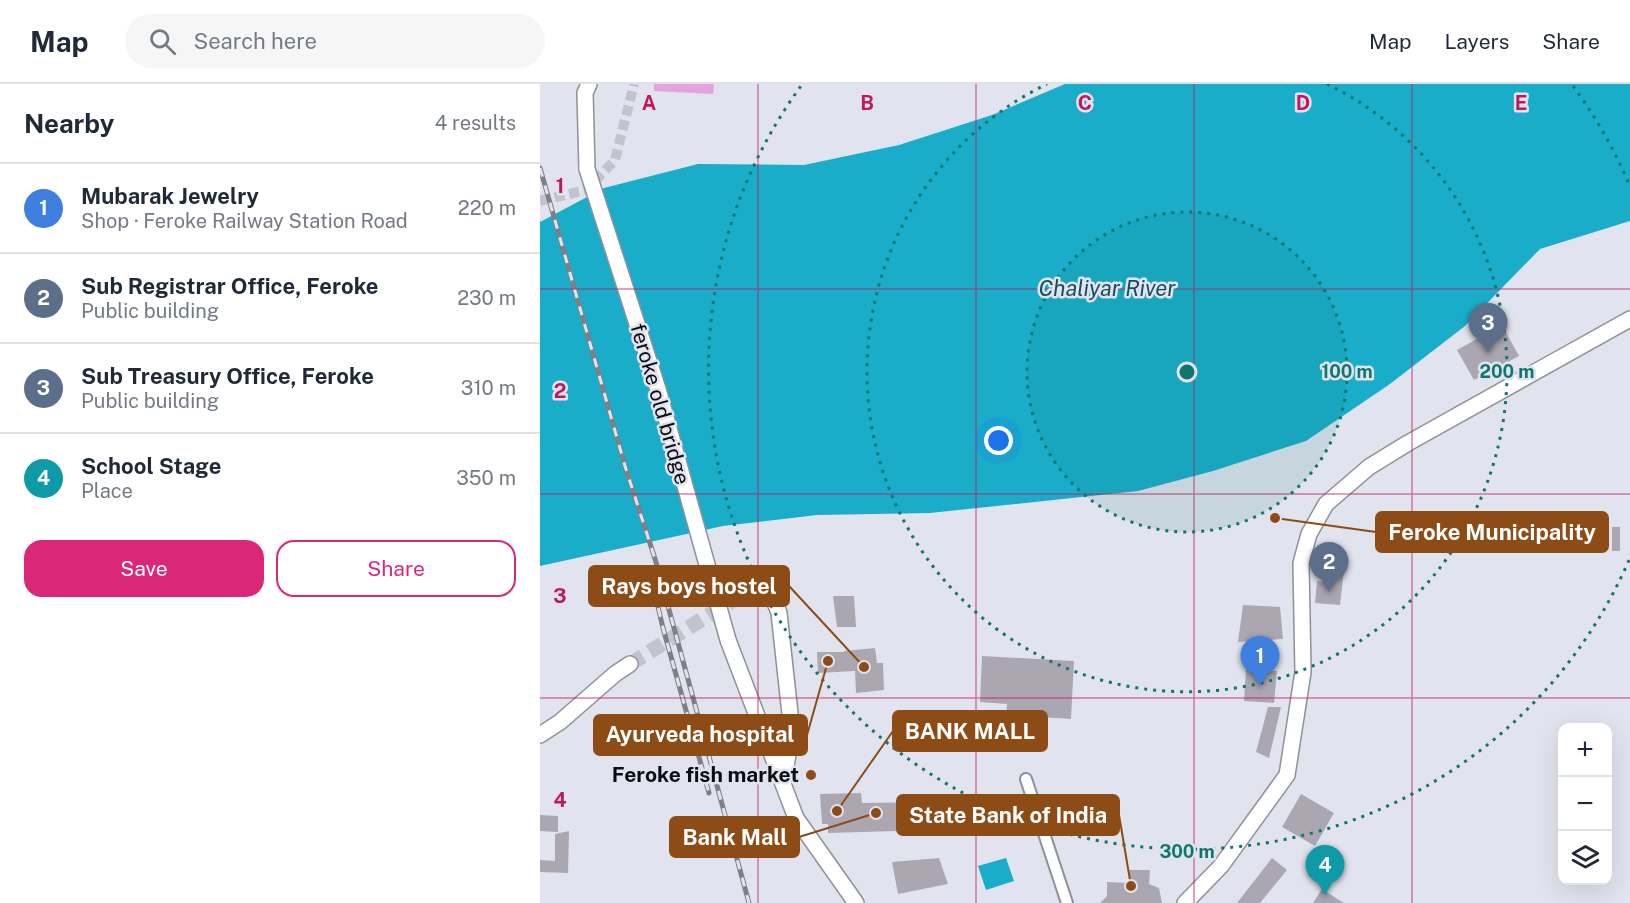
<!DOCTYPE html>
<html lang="en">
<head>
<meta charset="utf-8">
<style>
	:root { --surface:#fff; --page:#f6f6f7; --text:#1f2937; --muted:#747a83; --line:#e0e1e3; --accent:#db2777 }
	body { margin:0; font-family:"Public Sans",sans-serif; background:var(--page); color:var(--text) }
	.controls { position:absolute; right:18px; bottom:18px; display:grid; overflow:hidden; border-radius:12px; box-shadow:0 6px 24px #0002 }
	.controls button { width:54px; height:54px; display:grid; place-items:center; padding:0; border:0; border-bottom:2px solid var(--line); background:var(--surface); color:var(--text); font:30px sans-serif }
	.you { position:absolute; left:459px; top:357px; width:21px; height:21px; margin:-15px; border:4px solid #fff; border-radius:50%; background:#1a73e8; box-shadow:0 0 0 9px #1a73e833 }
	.badge { display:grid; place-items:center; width:39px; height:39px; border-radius:50%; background:var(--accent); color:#fff; font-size:20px; font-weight:700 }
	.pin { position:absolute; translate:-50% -50px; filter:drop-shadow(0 2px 3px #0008) }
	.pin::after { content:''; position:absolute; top:32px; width:21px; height:18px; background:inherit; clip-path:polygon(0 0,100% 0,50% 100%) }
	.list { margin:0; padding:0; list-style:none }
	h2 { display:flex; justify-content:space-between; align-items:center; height:78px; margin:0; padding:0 24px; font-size:26px }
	h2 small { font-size:20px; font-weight:400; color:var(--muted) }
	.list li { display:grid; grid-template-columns:39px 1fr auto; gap:18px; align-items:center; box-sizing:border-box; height:90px; padding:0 24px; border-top:2px solid var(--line) }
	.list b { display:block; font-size:22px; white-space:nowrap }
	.list p { margin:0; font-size:20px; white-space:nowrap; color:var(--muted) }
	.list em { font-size:20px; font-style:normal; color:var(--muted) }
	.actions { display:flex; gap:12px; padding:18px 24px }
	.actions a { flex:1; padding:14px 0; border:2px solid var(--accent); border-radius:18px; text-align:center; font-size:21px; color:var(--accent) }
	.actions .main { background:var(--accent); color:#fff }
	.icon { flex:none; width:33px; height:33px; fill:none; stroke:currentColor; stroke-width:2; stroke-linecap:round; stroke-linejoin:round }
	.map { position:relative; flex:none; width:1090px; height:819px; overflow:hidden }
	header { display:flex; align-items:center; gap:36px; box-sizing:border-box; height:84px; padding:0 30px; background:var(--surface); border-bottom:2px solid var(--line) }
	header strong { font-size:28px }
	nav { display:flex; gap:33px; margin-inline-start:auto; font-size:21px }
	.search { width:420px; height:54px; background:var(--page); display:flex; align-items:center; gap:15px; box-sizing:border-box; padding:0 21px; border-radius:33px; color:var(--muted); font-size:22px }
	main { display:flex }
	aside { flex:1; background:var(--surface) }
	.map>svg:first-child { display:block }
	.green { fill:#e4a3dd }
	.water { fill:#1aadca }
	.building { fill:#aba7b1 }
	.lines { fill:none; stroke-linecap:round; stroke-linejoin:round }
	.minor-tunnel { stroke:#c1c4cd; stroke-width:10; stroke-dasharray:10 5; stroke-linecap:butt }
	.secondary-tunnel { stroke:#c1c4cd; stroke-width:15; stroke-dasharray:15 8; stroke-linecap:butt }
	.minor-casing { stroke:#8e919a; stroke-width:14 }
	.secondary-casing { stroke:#8e919a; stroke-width:18 }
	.minor { stroke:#fff; stroke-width:10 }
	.secondary { stroke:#fff; stroke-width:15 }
	.rail-casing { stroke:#7e8087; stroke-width:5 }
	.rail { stroke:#e1e4ee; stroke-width:3; stroke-dasharray:9; stroke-linecap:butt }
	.secondary-bridge-casing { stroke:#8e919a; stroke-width:18; stroke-linecap:butt }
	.secondary-bridge { stroke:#fff; stroke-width:15 }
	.grid { fill:none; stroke:#c2185b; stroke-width:1.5; stroke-opacity:0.55 }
	.ring { fill:none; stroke:#0f766e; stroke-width:3; stroke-dasharray:3 6 }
	.poi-dot { fill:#8d4c16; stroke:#e1e4ee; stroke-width:2 }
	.labels { text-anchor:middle; stroke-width:5; stroke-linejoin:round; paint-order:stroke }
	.street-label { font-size:21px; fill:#0b0c0f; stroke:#e1e4ee }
	.poi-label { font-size:21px; font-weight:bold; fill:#0b0c0f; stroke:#e1e4ee; text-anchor:end }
	.water-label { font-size:22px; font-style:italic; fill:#164d5a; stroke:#e1e4ee }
	.grid-label { font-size:20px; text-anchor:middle; font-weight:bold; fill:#c2185b; stroke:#e1e4ee; stroke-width:5; stroke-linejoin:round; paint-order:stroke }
	.centre { fill:#0f766e; stroke:#e1e4ee; stroke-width:3 }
	.ring-label { font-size:18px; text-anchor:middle; font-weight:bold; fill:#0f766e; stroke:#e1e4ee; stroke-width:5; stroke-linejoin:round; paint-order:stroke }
	.leader { fill:none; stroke:#8d4c16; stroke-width:2 }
	.callout-dot { fill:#8d4c16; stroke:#e1e4ee; stroke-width:2 }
	.callout { fill:#8d4c16; stroke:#8d4c16; stroke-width:2 }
	.callout-label { font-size:22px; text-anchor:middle; font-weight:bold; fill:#fff }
</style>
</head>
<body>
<header>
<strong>Map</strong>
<div class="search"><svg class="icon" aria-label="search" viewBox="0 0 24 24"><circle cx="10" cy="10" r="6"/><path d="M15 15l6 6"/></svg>Search here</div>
<nav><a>Map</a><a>Layers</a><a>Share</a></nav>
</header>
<main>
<aside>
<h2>Nearby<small>4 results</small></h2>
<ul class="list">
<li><span class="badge" style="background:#3f7fe0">1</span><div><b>Mubarak Jewelry</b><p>Shop · Feroke Railway Station Road</p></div><em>220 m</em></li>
<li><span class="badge" style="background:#5c6f8a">2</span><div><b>Sub Registrar Office, Feroke</b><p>Public building</p></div><em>230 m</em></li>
<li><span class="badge" style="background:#5c6f8a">3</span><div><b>Sub Treasury Office, Feroke</b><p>Public building</p></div><em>310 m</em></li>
<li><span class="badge" style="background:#0f9aa8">4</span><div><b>School Stage</b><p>Place</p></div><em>350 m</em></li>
</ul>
<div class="actions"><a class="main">Save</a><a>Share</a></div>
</aside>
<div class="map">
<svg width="1090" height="819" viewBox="0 0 1090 819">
	<rect width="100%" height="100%" fill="#e1e4ee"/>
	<!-- green -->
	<polygon class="green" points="114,0 174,0 173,10 114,7"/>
	<!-- water -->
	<g class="water">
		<polygon points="525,0 1090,0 1090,137 1000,165 925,242 850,300 766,357 673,387 598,407 390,429 277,431 183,442 0,482 0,138 64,104 158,80 264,81 359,61 452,31"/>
		<polygon points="466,774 474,797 446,806 438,782"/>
	</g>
	<!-- building -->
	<g class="building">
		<polygon points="962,241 979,272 934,296 917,266"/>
		<rect x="1072" y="443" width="8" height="24"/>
		<polygon points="787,485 804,486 800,521 775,519 777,497 786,498"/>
		<polygon points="293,512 314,512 316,543 297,543"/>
		<polygon points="703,521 740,523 743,555 698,558"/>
		<polygon points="335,564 337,579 343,579 344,606 316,609 315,587 278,589 277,568 304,568 304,567"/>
		<polygon points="442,572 534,577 531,635 466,631 467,620 440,618"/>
		<polygon points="706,585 737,587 734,619 704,617"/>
		<polygon points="728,623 741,623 729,674 716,668"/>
		<polygon points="321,709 322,719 391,718 391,746 288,749 288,740 282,740 280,710"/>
		<polygon points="761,710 794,729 775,762 742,743"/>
		<polygon points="0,731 18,732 18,748 0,747"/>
		<polygon points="29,747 28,789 0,788 0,776 15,777 15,750"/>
		<polygon points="399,774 408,800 358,810 352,778"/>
		<polygon points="732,774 747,786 720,819 697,819"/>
		<polygon points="589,786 610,786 609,800 619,804 622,819 560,819 567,812 567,798 589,799"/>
		<polygon points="782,805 804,819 773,819"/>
	</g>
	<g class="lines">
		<!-- minor-tunnel -->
		<polyline class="minor-tunnel" points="0,117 46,106 75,76 94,0"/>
		<!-- secondary-tunnel -->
		<polyline class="secondary-tunnel" points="90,580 198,513"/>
		<defs>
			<polyline id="minor" points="486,695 527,819"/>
			<g id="secondary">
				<polyline points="47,85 45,9 49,0"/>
				<path d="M198,513L212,505C229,509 234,513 239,529L252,648L243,699"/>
				<polyline points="188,556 256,734 316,819"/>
				<polyline points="0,651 20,638 75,590 90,580"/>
				<polyline points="645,819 681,782 747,691 763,588 761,479 769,450 786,420 829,383 868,359 1090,235"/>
			</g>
		</defs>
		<!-- minor casing -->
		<use href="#minor" class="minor-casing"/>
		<!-- secondary casing -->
		<use href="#secondary" class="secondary-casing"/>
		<!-- minor -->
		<use href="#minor" class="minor"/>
		<!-- secondary -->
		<use href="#secondary" class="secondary"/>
		<defs>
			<g id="rail">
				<polyline points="0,84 85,382 116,478 209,819"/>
				<polyline points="110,489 123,544 169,709"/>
			</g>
		</defs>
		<!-- rail casing -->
		<use href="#rail" class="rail-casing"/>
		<!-- rail -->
		<use href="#rail" class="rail"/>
		<defs>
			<polyline id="secondary-bridge" points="47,85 118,305 188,556"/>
		</defs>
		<!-- secondary-bridge casing -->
		<use href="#secondary-bridge" class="secondary-bridge-casing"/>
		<!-- secondary-bridge -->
		<use href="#secondary-bridge" class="secondary-bridge"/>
	</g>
	<!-- grid -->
	<path class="grid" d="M218,0V819M436,0V819M654,0V819M872,0V819M0,205H1090M0,410H1090M0,614H1090"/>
	<!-- distance rings -->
	<circle cx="647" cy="288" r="160" fill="#0f766e" fill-opacity=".12"/>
	<g class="ring">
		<circle cx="647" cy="288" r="160"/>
		<path d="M787 0A320 320 0 1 1 507 0"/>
		<path d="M1089 476A480 480 0 1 1 261 2M1033 2A480 480 0 0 1 1089 100"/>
	</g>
	<!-- markers -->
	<circle class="poi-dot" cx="271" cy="691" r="6"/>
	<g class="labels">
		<!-- street labels -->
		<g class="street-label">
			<text transform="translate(120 320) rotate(74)" y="7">feroke old bridge</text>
		</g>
		<!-- poi labels -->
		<g class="poi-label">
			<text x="259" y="698">Feroke fish market</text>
		</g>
		<!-- water labels -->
		<g class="water-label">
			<text x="567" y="212">Chaliyar River</text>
		</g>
	</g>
	<g class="grid-label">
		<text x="109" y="26">A</text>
		<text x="327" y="26">B</text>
		<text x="545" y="26">C</text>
		<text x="763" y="26">D</text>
		<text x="981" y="26">E</text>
		<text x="20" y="109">1</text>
		<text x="20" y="314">2</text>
		<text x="20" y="519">3</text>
		<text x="20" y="723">4</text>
	</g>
	<circle cx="647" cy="288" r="9" class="centre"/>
	<g class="ring-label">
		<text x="807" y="294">100 m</text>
		<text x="967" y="294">200 m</text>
		<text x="647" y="774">300 m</text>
	</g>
	<!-- callouts -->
	<path class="leader" d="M735 434L836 448M324 583L249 502M297 727L353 647M288 577L267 651M591 802L579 731M336 729L259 753"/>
	<g class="callout-dot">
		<circle cx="735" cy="434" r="6"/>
		<circle cx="324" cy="583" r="6"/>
		<circle cx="297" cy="727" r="6"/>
		<circle cx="288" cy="577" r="6"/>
		<circle cx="591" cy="802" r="6"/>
		<circle cx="336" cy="729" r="6"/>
	</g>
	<g class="callout">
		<rect x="836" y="428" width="232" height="40" rx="6"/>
		<rect x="49" y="482" width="200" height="40" rx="6"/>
		<rect x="353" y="627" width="154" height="40" rx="6"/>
		<rect x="54" y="631" width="213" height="40" rx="6"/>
		<rect x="357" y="711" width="222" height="40" rx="6"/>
		<rect x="130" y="733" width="129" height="40" rx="6"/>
	</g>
	<g class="callout-label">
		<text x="952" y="456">Feroke Municipality</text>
		<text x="149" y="510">Rays boys hostel</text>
		<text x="430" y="655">BANK MALL</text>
		<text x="160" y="658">Ayurveda hospital</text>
		<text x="468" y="739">State Bank of India</text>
		<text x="195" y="761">Bank Mall</text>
	</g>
</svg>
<div class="controls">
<button>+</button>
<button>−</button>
<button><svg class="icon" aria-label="layers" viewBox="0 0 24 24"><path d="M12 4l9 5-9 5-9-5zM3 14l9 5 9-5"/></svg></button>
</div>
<div class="you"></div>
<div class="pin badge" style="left:720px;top:602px;background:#3f7fe0">1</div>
<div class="pin badge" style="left:789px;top:508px;background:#5c6f8a">2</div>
<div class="pin badge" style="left:948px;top:269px;background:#5c6f8a">3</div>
<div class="pin badge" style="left:785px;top:811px;background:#0f9aa8">4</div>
</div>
</main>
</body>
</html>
